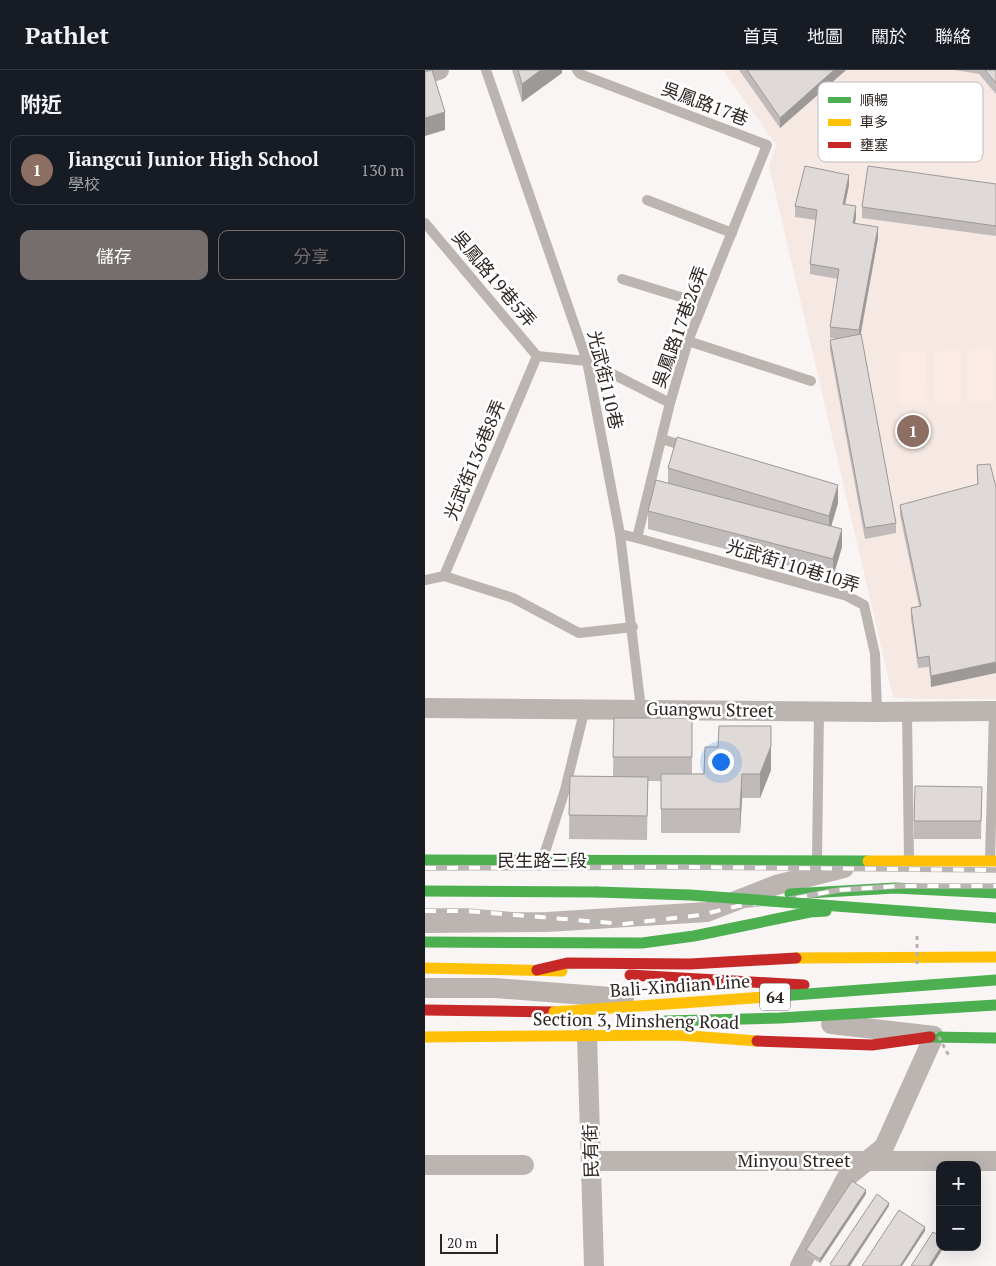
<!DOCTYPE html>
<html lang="zh-TW">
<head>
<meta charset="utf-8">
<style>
	:root { --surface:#171b24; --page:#242831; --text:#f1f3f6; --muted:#9ea1a6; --line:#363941; --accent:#756e6c }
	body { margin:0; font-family:"PT Serif","Noto Sans TC",serif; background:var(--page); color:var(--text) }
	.controls { position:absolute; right:15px; bottom:15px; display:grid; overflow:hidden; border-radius:10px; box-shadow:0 5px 20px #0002 }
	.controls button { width:45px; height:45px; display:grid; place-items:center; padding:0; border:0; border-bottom:1px solid var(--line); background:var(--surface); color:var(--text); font:25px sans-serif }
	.scale { position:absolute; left:15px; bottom:12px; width:58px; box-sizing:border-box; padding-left:5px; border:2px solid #2e2623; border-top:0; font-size:14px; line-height:18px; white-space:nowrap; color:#2e2623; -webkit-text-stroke:4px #fff; paint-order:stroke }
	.you { position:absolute; left:295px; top:691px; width:18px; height:18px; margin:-12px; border:4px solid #fff; border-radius:50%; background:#1a73e8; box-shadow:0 0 0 8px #1a73e833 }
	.badge { display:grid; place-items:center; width:32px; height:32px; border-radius:50%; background:var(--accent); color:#fff; font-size:16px; font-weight:700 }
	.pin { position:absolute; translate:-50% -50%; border:2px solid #fff; box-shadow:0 1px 5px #0006 }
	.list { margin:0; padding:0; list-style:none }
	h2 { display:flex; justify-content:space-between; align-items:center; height:65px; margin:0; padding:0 20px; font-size:21px }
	h2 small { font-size:16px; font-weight:400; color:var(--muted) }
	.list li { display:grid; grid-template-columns:32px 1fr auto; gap:15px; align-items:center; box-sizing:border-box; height:70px; margin:0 10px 10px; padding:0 10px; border:1px solid var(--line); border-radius:10px }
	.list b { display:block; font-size:19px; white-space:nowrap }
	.list p { margin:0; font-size:16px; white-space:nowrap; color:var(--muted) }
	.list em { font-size:16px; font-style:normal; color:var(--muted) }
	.actions { display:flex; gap:10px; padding:15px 20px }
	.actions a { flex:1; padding:11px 0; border:1px solid var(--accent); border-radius:10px; text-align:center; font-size:18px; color:var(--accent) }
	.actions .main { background:var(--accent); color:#fff }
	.map { position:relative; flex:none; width:571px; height:1196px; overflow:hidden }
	header { display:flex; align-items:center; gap:30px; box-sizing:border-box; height:70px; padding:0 25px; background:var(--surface); border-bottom:1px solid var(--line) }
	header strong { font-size:24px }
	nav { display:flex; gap:28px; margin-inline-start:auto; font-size:18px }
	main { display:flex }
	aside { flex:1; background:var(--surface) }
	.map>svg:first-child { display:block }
	.built { fill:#f6e8e3 }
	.green { fill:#fcebe4 }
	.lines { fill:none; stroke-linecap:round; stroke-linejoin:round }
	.lane { stroke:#bcb4b0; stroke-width:10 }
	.street { stroke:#bcb4b0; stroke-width:20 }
	.fast { stroke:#4caf50; stroke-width:11 }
	.slow { stroke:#ffc107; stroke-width:11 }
	.jam { stroke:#c62828; stroke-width:11 }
	.rail-casing { stroke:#bab4b3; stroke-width:5.5 }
	.rail { stroke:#fff; stroke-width:4; stroke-dasharray:11; stroke-linecap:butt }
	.path-bridge { stroke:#b7b0ae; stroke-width:3; stroke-dasharray:4 4; stroke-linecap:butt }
	.fast-bridge { stroke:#4caf50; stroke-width:11 }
	.slow-bridge { stroke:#ffc107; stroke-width:11 }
	.wall { fill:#c0bbba }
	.shaded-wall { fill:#9c9997 }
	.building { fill:#dfdad8; stroke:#9c9997 }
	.labels { text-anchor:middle; stroke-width:5; stroke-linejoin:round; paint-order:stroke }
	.shield { fill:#fff; stroke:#6d6765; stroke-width:1 }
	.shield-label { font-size:16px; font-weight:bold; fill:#2e2623 }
	.street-label { font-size:18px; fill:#2e2623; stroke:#fff }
	.key { fill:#fff; stroke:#c0bebd; stroke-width:1 }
	.key-label { font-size:14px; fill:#2e2623 }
</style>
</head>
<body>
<header>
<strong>Pathlet</strong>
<nav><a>首頁</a><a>地圖</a><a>關於</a><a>聯絡</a></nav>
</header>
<main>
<aside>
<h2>附近<small></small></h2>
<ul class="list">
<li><span class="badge" style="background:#8d6e63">1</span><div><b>Jiangcui Junior High School</b><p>學校</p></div><em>130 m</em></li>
</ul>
<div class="actions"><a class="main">儲存</a><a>分享</a></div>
</aside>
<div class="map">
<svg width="571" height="1196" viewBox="0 0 571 1196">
	<rect width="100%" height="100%" fill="#f9f5f4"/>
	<!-- built -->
	<polygon class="built" points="298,0 571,0 571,629 491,629 468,627 344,96 351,75"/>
	<!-- green -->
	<g class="green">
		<polygon points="569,278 569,332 542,332 542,279"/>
		<polygon points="536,280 536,334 509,334 509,281"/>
		<polygon points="474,281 501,281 502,334 475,335"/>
	</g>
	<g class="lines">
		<!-- lane -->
		<g class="lane">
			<polyline points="61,0 162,291 195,464 216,639"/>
			<polyline points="152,0 155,4 342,75 263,271 245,333 212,468 195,464"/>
			<polyline points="222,130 307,163"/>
			<polyline points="0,153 112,286"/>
			<polyline points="197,209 278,234"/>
			<polyline points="263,271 386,311"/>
			<polyline points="112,286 162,291 245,333"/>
			<polyline points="237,369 262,377"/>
			<polyline points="212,468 422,526 439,535 450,584 452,642"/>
			<polyline points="19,506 112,286"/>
			<polyline points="0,510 19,506 88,528 154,563 208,557"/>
			<polyline points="482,642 484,791"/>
			<polyline points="118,788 140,720 160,638"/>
			<polyline points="392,789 394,642"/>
			<polyline points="565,790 569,641"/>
		</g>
		<!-- street -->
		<g class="street">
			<polyline points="0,4 14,0"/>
			<polyline points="0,638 452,642 571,641"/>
			<polyline points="0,853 122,852 282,842 351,815 419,798"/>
			<polyline points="0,918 70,918 199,928"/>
			<polyline points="162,966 169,1196"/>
			<polyline points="166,1091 571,1091"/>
			<polyline points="0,1095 99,1095"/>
			<polyline points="375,1196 422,1107 459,1077 509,966 406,954"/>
		</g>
		<!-- fast -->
		<g class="fast">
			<polyline points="0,790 443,791"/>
			<polyline points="0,821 172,822"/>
			<polyline points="365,824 470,818 571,823"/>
			<polyline points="0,872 217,873 269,866 385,842 401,841"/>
			<polyline points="505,967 571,968"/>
		</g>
		<!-- slow -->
		<g class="slow">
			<polyline points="443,791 571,791"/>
			<polyline points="371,888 571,887"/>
			<polyline points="0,898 137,901"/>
			<polyline points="0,967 252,965 332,971"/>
		</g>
		<!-- jam -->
		<g class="jam">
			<polyline points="112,900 142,893 265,894 371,888"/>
			<polyline points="205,905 379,915"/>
			<polyline points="0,940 129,942"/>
			<polyline points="332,971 447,975 505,967"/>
		</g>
		<defs>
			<g id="rail">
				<polyline points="0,798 254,797 571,800"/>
				<polyline points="0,841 42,841 199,854 275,845 313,836 349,832 414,820 474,816 571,816"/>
			</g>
		</defs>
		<!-- rail casing -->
		<use href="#rail" class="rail-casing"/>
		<!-- rail -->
		<use href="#rail" class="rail"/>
		<!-- path-bridge -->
		<g class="path-bridge">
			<polyline points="492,894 492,865"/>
			<polyline points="510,960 524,986"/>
		</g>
		<!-- fast-bridge -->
		<g class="fast-bridge">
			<polyline points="172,822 265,825 571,848"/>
			<polyline points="355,926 571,910"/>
			<polyline points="240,951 355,948 571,935"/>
		</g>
		<!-- slow-bridge -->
		<polyline class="slow-bridge" points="129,942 355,926"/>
	</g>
	<!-- wall -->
	<g class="wall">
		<polygon points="87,0 137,0 137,3 97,32"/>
		<polygon points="314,0 421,0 355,58"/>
		<polygon points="530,0 571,0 571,24 554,4"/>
		<polygon points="571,114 571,166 437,148 437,137"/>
		<polygon points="424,115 420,134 431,147 430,153 453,168 436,264 471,453 471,463 440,469 405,280 405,270 411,268 405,268 405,257 413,209 385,204 385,194 391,150 370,147 370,136"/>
		<polygon points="565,394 506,617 504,597 493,598 486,549 486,538 494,536 475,445 475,435 552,415 552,395"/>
		<polygon points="243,398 413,433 406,456 417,477 408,507 223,459 223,441 243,414"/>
		<polygon points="189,648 267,648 267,704 346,700 335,728 317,728 315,763 236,763 236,711 223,711 222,770 144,769 145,706 188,706"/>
		<polygon points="557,717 556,769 489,769 489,751"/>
		<polygon points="441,1124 395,1193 381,1184 381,1180"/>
	</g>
	<!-- shaded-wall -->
	<g class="shaded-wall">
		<polygon points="116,0 137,0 137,3 97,32 97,14"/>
		<polygon points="409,0 421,0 355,58 355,48"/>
		<polygon points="20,42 20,60 0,66 0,48"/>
		<polygon points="424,105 424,115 418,145 418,134"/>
		<polygon points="431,136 431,147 428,164 428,153"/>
		<polygon points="453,157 453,168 434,271 434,260"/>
		<polygon points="413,415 413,433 404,464 404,446"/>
		<polygon points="417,459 417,477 408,507 408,489"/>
		<polygon points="571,592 571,603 506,617 506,606"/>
		<polygon points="346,656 346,700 335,728 335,704"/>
		<polygon points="317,704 317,728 315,763 315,739"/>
		<polygon points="441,1120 441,1124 395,1193 395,1189"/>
		<polygon points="464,1133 464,1136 425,1196 422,1196"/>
		<polygon points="500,1157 500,1161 477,1196 475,1196"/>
		<polygon points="516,1177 519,1177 507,1196 504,1196"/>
	</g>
	<!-- building -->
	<g class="building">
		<polygon points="7,0 20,42 0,48 0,2"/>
		<polygon points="93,0 116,0 97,14"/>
		<polygon points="322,0 409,0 355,48"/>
		<polygon points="560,0 571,0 571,13"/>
		<polygon points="380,96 424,105 418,134 431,136 428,153 453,157 434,260 405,257 414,199 385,194 392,140 370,136"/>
		<polygon points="443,96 571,114 571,156 437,137"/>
		<polygon points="436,264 471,453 440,458 405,270"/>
		<polygon points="252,367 413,415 404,446 243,398"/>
		<polygon points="565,394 571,417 571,592 506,606 504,586 493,588 486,538 496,536 475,435 553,414 552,395"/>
		<polygon points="231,410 417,459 408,489 223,441"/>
		<polygon points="189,648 267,648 267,687 188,687"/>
		<polygon points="294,656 346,656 346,676 335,704 317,704 315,739 236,739 236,704 279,704 280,677 293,677"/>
		<polygon points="145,706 223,707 222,746 144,745"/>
		<polygon points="490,716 557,717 556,751 489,751"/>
		<polygon points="427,1111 441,1120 395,1189 381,1180"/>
		<polygon points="452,1124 464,1133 422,1196 407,1196 405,1194"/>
		<polygon points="474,1140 500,1157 475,1196 437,1196"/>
		<polygon points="508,1162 515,1166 515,1177 516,1177 504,1196 486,1196"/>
	</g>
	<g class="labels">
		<!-- shield labels -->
		<rect class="shield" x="335" y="913.5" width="30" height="27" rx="4"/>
		<g class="shield-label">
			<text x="350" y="933">64</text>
		</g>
		<!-- street labels -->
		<g class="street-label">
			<text transform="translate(280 34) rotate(21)" y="6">吳鳳路17巷</text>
			<text transform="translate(69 209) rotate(50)" y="6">吳鳳路19巷5弄</text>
			<text transform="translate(255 257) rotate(-70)" y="6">吳鳳路17巷26弄</text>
			<text transform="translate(180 310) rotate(77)" y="6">光武街110巷</text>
			<text transform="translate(50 390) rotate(-67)" y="6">光武街136巷8弄</text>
			<text transform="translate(368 496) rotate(17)" y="6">光武街110巷10弄</text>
			<text transform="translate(285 640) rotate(1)" y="6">Guangwu Street</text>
			<text x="117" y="797">民生路三段</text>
			<text transform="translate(255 916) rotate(-4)" y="6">Bali-Xindian Line</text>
			<text transform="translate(211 951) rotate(1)" y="6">Section 3, Minsheng Road</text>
			<text transform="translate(166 1081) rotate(-92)" y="6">民有街</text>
			<text x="369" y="1097">Minyou Street</text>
		</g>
	</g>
	<!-- legend -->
	<rect x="393" y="12" width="165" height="80" rx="8" class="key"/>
	<rect x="403" y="27" width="23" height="6" fill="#4caf50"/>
	<rect x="403" y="49" width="23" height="7" fill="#ffc107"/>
	<rect x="403" y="72" width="23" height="6" fill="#c62828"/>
	<g class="key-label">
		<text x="435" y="35">順暢</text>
		<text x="435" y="57">車多</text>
		<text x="435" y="80">壅塞</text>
	</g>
</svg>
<div class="controls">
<button>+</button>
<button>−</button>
</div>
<div class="scale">20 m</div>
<div class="you"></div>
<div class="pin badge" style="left:488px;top:361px;background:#8d6e63">1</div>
</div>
</main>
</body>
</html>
